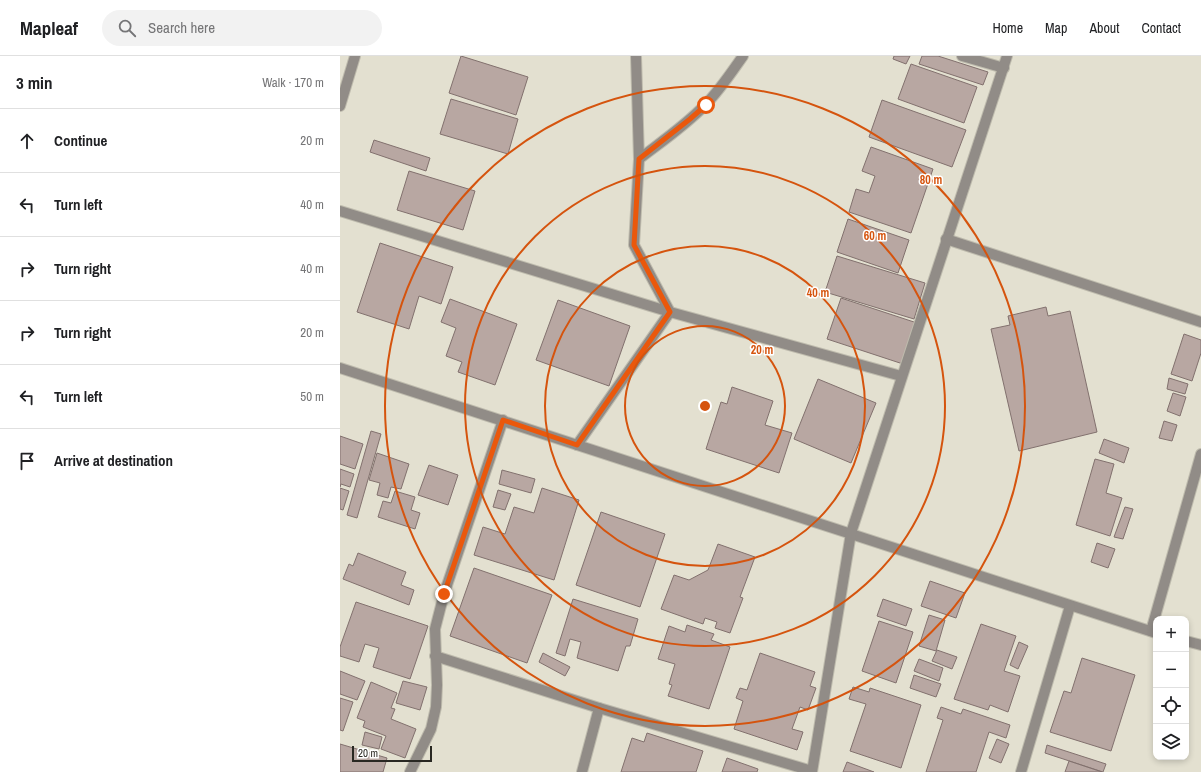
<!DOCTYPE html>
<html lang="en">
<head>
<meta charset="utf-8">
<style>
	:root { --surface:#fff; --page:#f2f2f2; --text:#202124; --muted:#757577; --line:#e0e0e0 }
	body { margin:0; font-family:"Archivo Narrow",sans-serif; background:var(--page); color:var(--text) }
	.controls { position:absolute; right:12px; bottom:12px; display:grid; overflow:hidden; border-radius:8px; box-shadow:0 2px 6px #0003 }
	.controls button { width:36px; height:36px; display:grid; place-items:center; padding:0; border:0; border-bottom:1px solid var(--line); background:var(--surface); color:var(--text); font:20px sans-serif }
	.scale { position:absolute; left:12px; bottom:10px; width:80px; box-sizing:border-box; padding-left:4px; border:2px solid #292822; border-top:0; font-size:11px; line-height:14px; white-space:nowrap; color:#292822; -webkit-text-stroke:3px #fff; paint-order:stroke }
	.stop { position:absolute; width:12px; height:12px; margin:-9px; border:3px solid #ea580c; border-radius:50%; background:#fff }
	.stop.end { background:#ea580c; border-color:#fff; box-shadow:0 1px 4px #0008 }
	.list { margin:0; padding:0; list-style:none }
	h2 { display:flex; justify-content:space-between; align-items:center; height:52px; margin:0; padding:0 16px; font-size:17px }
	h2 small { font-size:13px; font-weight:400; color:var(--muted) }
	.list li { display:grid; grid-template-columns:26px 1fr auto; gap:12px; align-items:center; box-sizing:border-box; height:64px; padding:0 16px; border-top:1px solid var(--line) }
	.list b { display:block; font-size:15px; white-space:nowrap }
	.list em { font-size:13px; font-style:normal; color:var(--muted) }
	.icon { flex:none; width:22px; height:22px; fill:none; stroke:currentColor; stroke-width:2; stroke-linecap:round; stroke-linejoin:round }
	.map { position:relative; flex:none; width:861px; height:716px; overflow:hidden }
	header { display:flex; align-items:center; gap:24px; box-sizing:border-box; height:56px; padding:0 20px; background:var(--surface); border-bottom:1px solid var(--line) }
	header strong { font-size:19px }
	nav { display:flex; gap:22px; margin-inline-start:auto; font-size:14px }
	.search { width:280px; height:36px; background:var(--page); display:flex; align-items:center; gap:10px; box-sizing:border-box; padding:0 14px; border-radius:22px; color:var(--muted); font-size:15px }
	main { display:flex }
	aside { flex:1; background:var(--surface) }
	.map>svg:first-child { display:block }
	.building { fill:#b8a7a2; stroke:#82716e }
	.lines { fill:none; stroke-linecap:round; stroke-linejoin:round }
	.minor-casing { stroke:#bebbad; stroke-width:12 }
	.minor { stroke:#918c87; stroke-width:10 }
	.route { stroke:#ea580c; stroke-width:5 }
	.ring { fill:none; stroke:#d5540e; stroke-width:2 }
	.centre { fill:#d5540e; stroke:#fff; stroke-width:2 }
	.ring-label { font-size:12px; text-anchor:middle; font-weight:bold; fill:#d5540e; stroke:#fff; stroke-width:3; stroke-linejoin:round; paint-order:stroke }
</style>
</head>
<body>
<header>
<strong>Mapleaf</strong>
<div class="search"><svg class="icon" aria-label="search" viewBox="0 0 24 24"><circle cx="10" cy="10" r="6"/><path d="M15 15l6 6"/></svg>Search here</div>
<nav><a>Home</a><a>Map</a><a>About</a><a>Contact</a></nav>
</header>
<main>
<aside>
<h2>3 min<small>Walk · 170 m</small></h2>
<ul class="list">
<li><svg class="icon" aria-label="ahead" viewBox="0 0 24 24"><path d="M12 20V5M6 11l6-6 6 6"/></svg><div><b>Continue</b></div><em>20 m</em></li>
<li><svg class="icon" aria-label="left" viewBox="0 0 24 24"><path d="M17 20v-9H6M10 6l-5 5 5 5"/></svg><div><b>Turn left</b></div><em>40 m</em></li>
<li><svg class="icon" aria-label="right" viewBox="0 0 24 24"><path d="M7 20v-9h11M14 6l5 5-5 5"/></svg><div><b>Turn right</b></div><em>40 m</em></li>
<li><svg class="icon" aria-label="right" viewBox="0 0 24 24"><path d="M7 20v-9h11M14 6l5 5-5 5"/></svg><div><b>Turn right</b></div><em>20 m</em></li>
<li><svg class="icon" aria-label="left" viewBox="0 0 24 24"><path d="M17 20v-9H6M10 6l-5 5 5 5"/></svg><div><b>Turn left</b></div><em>50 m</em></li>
<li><svg class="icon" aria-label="arrive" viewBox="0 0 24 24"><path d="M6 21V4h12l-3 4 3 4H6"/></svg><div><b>Arrive at destination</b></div></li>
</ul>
</aside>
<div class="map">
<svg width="861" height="716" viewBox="0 0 861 716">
	<rect width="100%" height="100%" fill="#e3e0d0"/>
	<!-- building -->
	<g class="building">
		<polygon points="121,0 188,21 176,59 109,37"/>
		<polygon points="554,0 570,0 566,8 553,3"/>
		<polygon points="582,0 598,0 648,16 643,29 579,8"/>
		<polygon points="571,8 637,31 624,67 558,43"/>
		<polygon points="111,43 178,63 168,98 100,78"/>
		<polygon points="542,44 626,74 612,111 529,81"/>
		<polygon points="34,84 90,102 86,115 30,96"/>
		<polygon points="531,91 593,113 571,177 509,156 516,133 529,137 535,120 522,115"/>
		<polygon points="69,115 135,135 123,174 57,154"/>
		<polygon points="508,163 569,184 558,217 497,196"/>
		<polygon points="40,187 113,211 101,248 79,240 69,273 17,256"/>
		<polygon points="497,200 585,227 574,263 485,236"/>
		<polygon points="501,242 577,267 563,308 487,283"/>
		<polygon points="110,243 177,268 155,329 118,316 122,306 106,300 116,272 101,266"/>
		<polygon points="218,244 290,270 269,330 196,304"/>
		<polygon points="706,251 708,260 730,255 757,376 679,395 651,273 670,269 668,260"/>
		<polygon points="844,278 861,284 861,297 852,325 831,318"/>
		<polygon points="829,322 848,328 845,338 827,333"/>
		<polygon points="478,323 536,347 511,407 454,383"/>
		<polygon points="392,331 433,345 425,369 452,377 439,417 366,393 381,346 387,348"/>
		<polygon points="833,337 846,341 840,360 827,355"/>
		<polygon points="824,365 837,369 832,385 819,382"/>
		<polygon points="31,375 41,378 17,462 7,459"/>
		<polygon points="0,380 23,388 15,413 0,408"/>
		<polygon points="764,383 789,392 784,407 759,397"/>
		<polygon points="37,397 69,408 61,433 51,431 48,442 37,439 40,427 29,424"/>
		<polygon points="755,403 774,408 766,437 782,442 770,480 736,469"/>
		<polygon points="89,409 118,419 108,449 78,439"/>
		<polygon points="0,413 14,418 10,431 1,428 0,431"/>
		<polygon points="162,414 195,423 191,437 159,428"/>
		<polygon points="0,432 9,435 3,454 0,453"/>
		<polygon points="202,432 239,444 214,524 134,499 143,471 165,478 174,451 194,457"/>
		<polygon points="158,434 171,438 165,454 153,451"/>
		<polygon points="55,435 75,441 71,454 80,457 75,473 38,461 43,445 51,447"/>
		<polygon points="785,451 793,453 783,483 774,481"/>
		<polygon points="261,456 325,478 300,551 236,529"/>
		<polygon points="757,487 775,493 768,512 751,506"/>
		<polygon points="378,488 415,501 400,541 403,542 390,577 375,572 377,566 365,562 363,568 321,553 334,519 349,524 368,514"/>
		<polygon points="18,497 66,516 61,529 74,534 69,549 3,523 9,508 13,510"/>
		<polygon points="134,512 212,539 187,607 110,580"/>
		<polygon points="590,525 625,537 616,562 581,550"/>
		<polygon points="233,543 298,563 290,590 286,590 278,615 237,602 241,586 230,583 225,600 216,597"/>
		<polygon points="543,543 572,553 566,570 537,560"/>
		<polygon points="16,546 88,570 70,623 33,611 39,592 25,588 19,606 0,600 0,591"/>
		<polygon points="589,559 605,564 596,595 579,590"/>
		<polygon points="539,565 573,576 556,627 522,615"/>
		<polygon points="641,568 676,580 664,615 680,620 668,656 650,649 648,654 614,643"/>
		<polygon points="347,569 374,578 371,584 390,591 369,653 328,640 332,629 329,628 335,608 318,603 329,570 345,576"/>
		<polygon points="679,586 688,590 678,613 670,609"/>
		<polygon points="597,594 617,601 612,613 592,605"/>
		<polygon points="203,597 230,611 225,620 199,606"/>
		<polygon points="420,597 475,616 470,630 476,632 468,654 460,651 452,673 463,676 457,694 394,673 403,645 396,642 400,632 407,634"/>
		<polygon points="742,602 795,619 771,695 710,676 724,635 731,637"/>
		<polygon points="579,603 603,612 599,625 574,615"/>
		<polygon points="0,615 25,625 17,644 0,638"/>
		<polygon points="574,619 601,628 596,641 570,632"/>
		<polygon points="63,625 87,631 80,654 56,647"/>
		<polygon points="31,626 57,637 51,652 55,653 51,663 76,673 65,702 41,693 46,680 23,671 25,665 17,662"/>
		<polygon points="513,631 529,636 530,632 581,649 561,712 510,695 526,648 509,643"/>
		<polygon points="0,642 13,646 3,675 0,674"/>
		<polygon points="601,651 621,658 623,653 670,669 666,682 649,676 636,716 586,716 603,664 597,662"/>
		<polygon points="25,676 42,681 39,693 22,689"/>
		<polygon points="307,677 363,695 356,716 281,716 292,682 304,686"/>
		<polygon points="657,683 669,688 661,707 649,702"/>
		<polygon points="0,688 47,702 43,716 0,716"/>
		<polygon points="707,689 766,708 763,716 705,697"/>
		<polygon points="387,702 418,713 417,716 382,716"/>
		<polygon points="729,705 762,716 725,716"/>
		<polygon points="507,706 534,716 503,716"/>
	</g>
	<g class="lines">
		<defs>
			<g id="minor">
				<polyline points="622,0 664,12"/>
				<polyline points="0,50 15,0"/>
				<path d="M299,103C321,86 346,69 365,49C380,34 391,17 403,0"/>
				<polyline points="0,155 330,256 561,320"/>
				<polyline points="606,183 861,266"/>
				<polyline points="0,312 816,577"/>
				<polyline points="237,389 330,256 294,189 299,103 296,0"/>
				<polyline points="811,575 861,398"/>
				<polyline points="846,585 861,589"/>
				<polyline points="95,600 259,652 472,715"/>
				<polyline points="70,716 91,673 96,651 97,629 95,573 104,538 163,364"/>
				<polyline points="242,716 259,652"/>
				<polyline points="472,716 511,477 667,0"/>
				<polyline points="681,716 730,550"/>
			</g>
		</defs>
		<!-- minor casing -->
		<use href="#minor" class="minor-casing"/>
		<!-- minor -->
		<use href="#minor" class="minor"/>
	</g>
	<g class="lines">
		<!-- route -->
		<polyline class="route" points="104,538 163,364 237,389 330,256 294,189 299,103 350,63 366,49"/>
	</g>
	<!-- distance rings -->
	<g class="ring">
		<circle cx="365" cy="350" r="80"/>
		<circle cx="365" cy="350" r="160"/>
		<circle cx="365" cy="350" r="240"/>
		<circle cx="365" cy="350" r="320"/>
	</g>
	<circle cx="365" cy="350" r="6" class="centre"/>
	<g class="ring-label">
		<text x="591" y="128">80 m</text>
		<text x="535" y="184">60 m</text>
		<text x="478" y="241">40 m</text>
		<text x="422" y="298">20 m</text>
	</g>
</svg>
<div class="controls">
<button>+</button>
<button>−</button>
<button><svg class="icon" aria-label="locate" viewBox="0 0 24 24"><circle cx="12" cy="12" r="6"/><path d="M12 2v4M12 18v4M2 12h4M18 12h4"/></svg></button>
<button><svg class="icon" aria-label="layers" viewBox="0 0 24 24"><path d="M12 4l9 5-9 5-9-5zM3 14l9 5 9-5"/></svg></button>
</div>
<div class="scale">20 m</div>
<div class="stop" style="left:366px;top:49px"></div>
<div class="stop end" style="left:104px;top:538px"></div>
</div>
</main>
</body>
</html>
